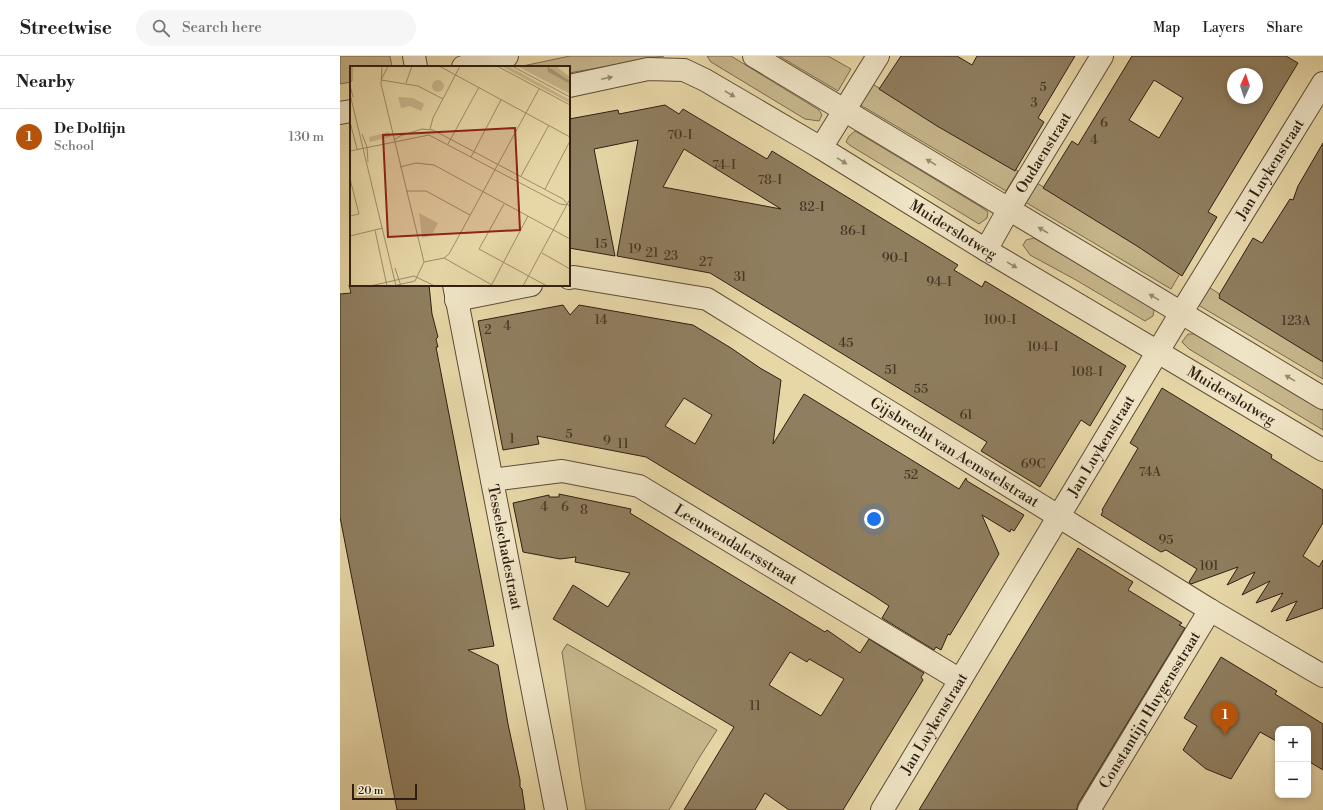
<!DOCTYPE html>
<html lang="en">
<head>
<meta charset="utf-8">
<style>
	:root { --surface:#fff; --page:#f6f6f6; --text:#222; --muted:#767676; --line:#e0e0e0; --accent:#b45309 }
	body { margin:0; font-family:"Libre Bodoni",serif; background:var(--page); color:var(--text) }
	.controls { position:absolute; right:12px; bottom:12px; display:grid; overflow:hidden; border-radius:8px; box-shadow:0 2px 6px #0003 }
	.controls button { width:36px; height:36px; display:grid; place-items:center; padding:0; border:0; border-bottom:1px solid var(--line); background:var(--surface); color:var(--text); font:20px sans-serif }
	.compass { position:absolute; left:887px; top:12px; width:36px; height:36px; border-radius:50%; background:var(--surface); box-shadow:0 2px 6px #0003; rotate:3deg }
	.scale { position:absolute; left:12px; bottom:10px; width:65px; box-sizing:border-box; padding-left:4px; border:2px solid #301e12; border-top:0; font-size:11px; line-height:14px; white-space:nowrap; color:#301e12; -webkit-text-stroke:3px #efe5c6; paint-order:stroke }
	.you { position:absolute; left:534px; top:463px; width:14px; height:14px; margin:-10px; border:3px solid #fff; border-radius:50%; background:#1a73e8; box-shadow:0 0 0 6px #1a73e833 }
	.badge { display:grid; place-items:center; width:26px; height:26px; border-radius:50%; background:var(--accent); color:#fff; font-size:13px; font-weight:700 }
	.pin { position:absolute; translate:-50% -33px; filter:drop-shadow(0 1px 2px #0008) }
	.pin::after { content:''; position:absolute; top:21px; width:14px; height:12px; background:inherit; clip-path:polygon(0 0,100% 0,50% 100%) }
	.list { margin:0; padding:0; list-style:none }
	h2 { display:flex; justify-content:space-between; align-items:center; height:52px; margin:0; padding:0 16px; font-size:17px }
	h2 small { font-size:13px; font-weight:400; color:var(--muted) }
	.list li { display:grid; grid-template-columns:26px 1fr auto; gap:12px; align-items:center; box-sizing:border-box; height:56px; padding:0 16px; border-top:1px solid var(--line) }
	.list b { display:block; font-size:15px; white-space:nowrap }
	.list p { margin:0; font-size:13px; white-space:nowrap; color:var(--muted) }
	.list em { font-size:13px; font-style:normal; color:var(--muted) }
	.icon { flex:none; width:22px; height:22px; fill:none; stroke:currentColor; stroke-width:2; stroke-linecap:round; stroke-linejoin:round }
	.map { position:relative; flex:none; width:983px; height:754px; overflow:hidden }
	header { display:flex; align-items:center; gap:24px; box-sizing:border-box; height:56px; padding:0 20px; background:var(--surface); border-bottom:1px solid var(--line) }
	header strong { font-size:19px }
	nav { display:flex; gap:22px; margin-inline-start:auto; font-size:14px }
	.search { width:280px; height:36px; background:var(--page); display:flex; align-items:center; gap:10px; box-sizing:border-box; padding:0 14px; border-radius:22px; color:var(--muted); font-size:15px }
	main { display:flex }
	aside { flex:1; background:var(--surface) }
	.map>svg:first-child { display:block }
	.green { fill:#c8b88e; stroke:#7c6b50 }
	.building { fill:#8f7e5f; stroke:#301e12; fill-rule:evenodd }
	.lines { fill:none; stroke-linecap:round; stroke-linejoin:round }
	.minor-casing { stroke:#5e4c37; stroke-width:24 }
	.minor { stroke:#efe5c6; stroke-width:22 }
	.oneway { fill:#998b75 }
	.labels { text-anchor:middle; stroke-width:3; stroke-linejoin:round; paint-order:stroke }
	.number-label { font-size:13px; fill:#483625 }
	.street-label { font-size:15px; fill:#301e12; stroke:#efe5c6 }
	.inset-road { fill:none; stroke:#9e8d6b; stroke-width:1 }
	.view { fill:#8f2418; fill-opacity:0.15; stroke:#8f2418; stroke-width:2 }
	.inset-edge { fill:none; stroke:#301e12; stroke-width:2 }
</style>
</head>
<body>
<header>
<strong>Streetwise</strong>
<div class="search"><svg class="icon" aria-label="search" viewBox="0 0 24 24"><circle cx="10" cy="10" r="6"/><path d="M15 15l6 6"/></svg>Search here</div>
<nav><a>Map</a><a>Layers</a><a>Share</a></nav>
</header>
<main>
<aside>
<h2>Nearby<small></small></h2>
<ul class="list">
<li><span class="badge">1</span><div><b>De Dolfijn</b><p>School</p></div><em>130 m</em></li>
</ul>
</aside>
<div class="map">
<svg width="983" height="754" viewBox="0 0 983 754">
	<rect width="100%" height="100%" fill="#e7d7a7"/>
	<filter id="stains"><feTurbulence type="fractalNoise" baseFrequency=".005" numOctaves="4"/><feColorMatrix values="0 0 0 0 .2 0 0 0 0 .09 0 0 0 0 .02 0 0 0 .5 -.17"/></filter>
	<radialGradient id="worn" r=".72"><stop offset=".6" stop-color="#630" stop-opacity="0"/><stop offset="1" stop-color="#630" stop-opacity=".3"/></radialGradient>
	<!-- green -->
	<g class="green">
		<polygon points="0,0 50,0 52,11 11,11 11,26 0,28"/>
		<polygon points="230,0 324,0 229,17 229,11 178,11"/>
		<polygon points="367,0 391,0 479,54 482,59 479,65 465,63 371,6"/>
		<polygon points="439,0 488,0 511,13 498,35"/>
		<polygon points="524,23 678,115 666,135 512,44"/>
		<polygon points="515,75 641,151 648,156 647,162 639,168 511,90 506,86 509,80"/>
		<polygon points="692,124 842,214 831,233 680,143"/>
		<polygon points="694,182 807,249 814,254 813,260 805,265 736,224 690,199 683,189 686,184"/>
		<polygon points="859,225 983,303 983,323 848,243"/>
		<polygon points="848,278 854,278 983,355 983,374 849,293 842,286"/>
		<polygon points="227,588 236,593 377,674 359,702 329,754 246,754 240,717 222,596"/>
	</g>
	<!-- building -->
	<g class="building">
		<polygon points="561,0 617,0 632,9 637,0 735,0 698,62 704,66 675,115 597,70 539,33"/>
		<path d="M792,0H946L958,7L868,156L877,161L842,220L797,190L703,132L732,85L738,89ZM893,18H917V42H893ZM814,24L843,42L819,82L789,64Z"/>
		<path d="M325,49L339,58L343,53L427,103L432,95L618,209L614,214L642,231L645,225L786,310L750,370L741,364L700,431L641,395L647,386L370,217L277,200L298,84L254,93L275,200L229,192V63L278,54L279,58ZM344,93L441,153L323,131Z"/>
		<polygon points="983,87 983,306 879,242 880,240 879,239 913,182 922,187 950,143 953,144 958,130"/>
		<polygon points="9,229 89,229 92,258 98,281 96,283 98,291 96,291 101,317 154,590 128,594 158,609 168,668 180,724 180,731 182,733 185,754 57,754 0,461 0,238 11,237"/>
		<path d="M223,249L230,259L239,249L353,269L391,292L420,312L441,324L433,388L464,338L619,433L626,422L627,425L684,459L674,475L671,473L670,476L642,459L659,498L610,579L608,578L601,594L596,591L594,594L542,562L549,550L534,540L306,401L197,380L199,388L163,394L138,265ZM344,342L372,359L355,388L325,370Z"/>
		<polygon points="822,332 932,399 931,402 983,434 983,467 963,500 979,511 983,504 983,552 946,565 957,545 931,556 943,537 916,547 930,525 902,539 915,516 887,529 898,511 851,528 849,526 857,513 826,494 821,496 761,459 763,455 762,454 798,392 790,387"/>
		<path d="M219,438L291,453L290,457L462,562L485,576L487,574L520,597L529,583L584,617L581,621L583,624L503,754H449L425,737L415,754H344L394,671L213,563L233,529L268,551L290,517L235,506L236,501L220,503L183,496L173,447L209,439V441H219ZM450,596L467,606L469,603L504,623L481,660L429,629Z"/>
		<polygon points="738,492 793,526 788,534 842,567 839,569 845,572 738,748 737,753 736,754 579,754"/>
		<polygon points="881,601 937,635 935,638 983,668 983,714 968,705 968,673 938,673 938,686 920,676 891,723 866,713 843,694 857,670 844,662"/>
	</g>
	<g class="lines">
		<defs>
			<g id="minor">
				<polyline points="74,0 76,11"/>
				<polyline points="414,0 983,342"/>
				<polyline points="123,11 167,0"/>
				<path id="s1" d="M229,30L308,13L344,14L365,24L481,92L646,194L983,394"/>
				<polyline points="0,57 11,55"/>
				<polyline points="481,92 538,0"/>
				<path id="s2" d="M646,194L669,153L762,0"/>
				<path id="s3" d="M229,222L234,221L367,243L870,554L983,620"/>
				<path id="s4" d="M114,229L216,754"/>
				<polyline points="116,244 191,229"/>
				<path id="s5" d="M152,424L222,415L299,430L620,624"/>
				<path id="s6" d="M542,754L841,257L983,27"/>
				<path id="s7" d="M749,754L870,554"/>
			</g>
		</defs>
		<!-- minor casing -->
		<use href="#minor" class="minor-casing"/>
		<!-- minor -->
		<use href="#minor" class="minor"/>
	</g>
	<!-- one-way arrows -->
	<defs><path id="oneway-solid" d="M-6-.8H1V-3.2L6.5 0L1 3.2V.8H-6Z"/></defs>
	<g class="oneway">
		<use href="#oneway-solid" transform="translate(267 22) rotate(-12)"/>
		<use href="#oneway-solid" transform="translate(390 38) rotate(30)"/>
		<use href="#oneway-solid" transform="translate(502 105) rotate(32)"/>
		<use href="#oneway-solid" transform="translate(591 106) rotate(-149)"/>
		<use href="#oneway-solid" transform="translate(703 174) rotate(-149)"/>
		<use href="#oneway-solid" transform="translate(672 209) rotate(31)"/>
		<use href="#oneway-solid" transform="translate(814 241) rotate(-149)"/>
		<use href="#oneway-solid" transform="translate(950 322) rotate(-149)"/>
	</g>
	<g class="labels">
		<!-- number labels -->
		<g class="number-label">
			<text x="703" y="35">5</text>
			<text x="694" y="51">3</text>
			<text x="764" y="71">6</text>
			<text x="340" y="83">70-I</text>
			<text x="754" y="88">4</text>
			<text x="384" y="113">74-I</text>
			<text x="430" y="128">78-I</text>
			<text x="472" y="155">82-I</text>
			<text x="513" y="179">86-I</text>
			<text x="261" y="192">15</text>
			<text x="295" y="197">19</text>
			<text x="312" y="201">21</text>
			<text x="331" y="204">23</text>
			<text x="555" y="206">90-I</text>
			<text x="366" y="210">27</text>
			<text x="400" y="225">31</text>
			<text x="599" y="230">94-I</text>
			<text x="261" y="268">14</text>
			<text x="660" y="268">100-I</text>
			<text x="956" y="269">123A</text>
			<text x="167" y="274">4</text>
			<text x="148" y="278">2</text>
			<text x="506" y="291">45</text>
			<text x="703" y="295">104-I</text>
			<text x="551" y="318">51</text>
			<text x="747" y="320">108-I</text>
			<text x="581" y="337">55</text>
			<text x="626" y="363">61</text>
			<text x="229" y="382">5</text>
			<text x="172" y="387">1</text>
			<text x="267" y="389">9</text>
			<text x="283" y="392">11</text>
			<text x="693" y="412">69C</text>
			<text x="810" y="420">74A</text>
			<text x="571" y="423">52</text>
			<text x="204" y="455">4</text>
			<text x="225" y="455">6</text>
			<text x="244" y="458">8</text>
			<text x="826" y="488">95</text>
			<text x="869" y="514">101</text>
			<text x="415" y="654">11</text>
		</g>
		<!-- street labels -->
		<g class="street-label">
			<text dy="5" stroke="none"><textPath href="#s2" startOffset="113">Oudaenstraat</textPath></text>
			<text dy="5" stroke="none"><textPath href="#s6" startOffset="749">Jan Luykenstraat</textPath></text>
			<text dy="5" stroke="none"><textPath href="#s1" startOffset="430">Muiderslotweg</textPath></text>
			<text dy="5" stroke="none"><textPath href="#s1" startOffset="754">Muiderslotweg</textPath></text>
			<text dy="5" stroke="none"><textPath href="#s6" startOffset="425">Jan Luykenstraat</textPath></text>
			<text dy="5" stroke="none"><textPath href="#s3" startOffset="431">Gijsbrecht van Aemstelstraat</textPath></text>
			<text dy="5" stroke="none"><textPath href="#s5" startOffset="262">Leeuwendalersstraat</textPath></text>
			<text dy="5" stroke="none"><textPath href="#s4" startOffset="267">Tesselschadestraat</textPath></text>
			<text dy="5" stroke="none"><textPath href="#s7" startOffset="117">Constantijn Huygensstraat</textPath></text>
			<text dy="5" stroke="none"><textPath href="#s6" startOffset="101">Jan Luykenstraat</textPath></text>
		</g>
	</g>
	<!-- overview -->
	<g transform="translate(10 10)">
		<rect width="220" height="220" fill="#e7d7a7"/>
		<path d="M151,0H158L220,34V37ZM167,0H197L198,6L220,18V28ZM200,0H206L220,11V15L201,4ZM82 20a6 6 0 1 1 12 0a6 6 0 1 1-12 0ZM48,31L63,32L74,38L71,45L60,40L51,42ZM39,66L40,71L20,76L19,71ZM69,147L88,157L81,170L72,172Z" fill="#c8b88e"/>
		<path d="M197,0L220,15V18L198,6Z" fill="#a99874"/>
		<path class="inset-road" d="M32,0L31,18L74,196L65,215M89,0L220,71M147,0L220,39M162,0L220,31M31,14L68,20L93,33M31,14L38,0M0,16L2,15V0M56,17L62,0M0,19L3,31M0,28L46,220M0,56L7,83M80,63L83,52L110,0M12,68L17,81L18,96M44,74L50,70L72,63L83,64L213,133L220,141M98,78L129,21M0,85L79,69L210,138L217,139M121,91L151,34M50,101L66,97L84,99L220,173M171,110L199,59M0,113L9,148L0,150M195,123L220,75M56,125H76L120,149M154,138L129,183L197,220M25,164L37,220M0,170L33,162M192,187L220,203M94,192L142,219M74,196L94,192L99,188L189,23M45,202L51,220M20,220L64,210L85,220M43,220L65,215M141,220L178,150M173,220L220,133"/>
		<path class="view" d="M165,62L170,164L38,171L33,69Z"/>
		<rect width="220" height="220" class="inset-edge"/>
	</g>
	<rect width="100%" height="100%" filter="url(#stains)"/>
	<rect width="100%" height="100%" fill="url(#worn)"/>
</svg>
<div class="controls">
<button>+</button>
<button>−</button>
</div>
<svg class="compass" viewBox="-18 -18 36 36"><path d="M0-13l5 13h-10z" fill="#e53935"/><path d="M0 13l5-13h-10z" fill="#767676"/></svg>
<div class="scale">20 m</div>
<div class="you"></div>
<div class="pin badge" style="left:885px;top:679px">1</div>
</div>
</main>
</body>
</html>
